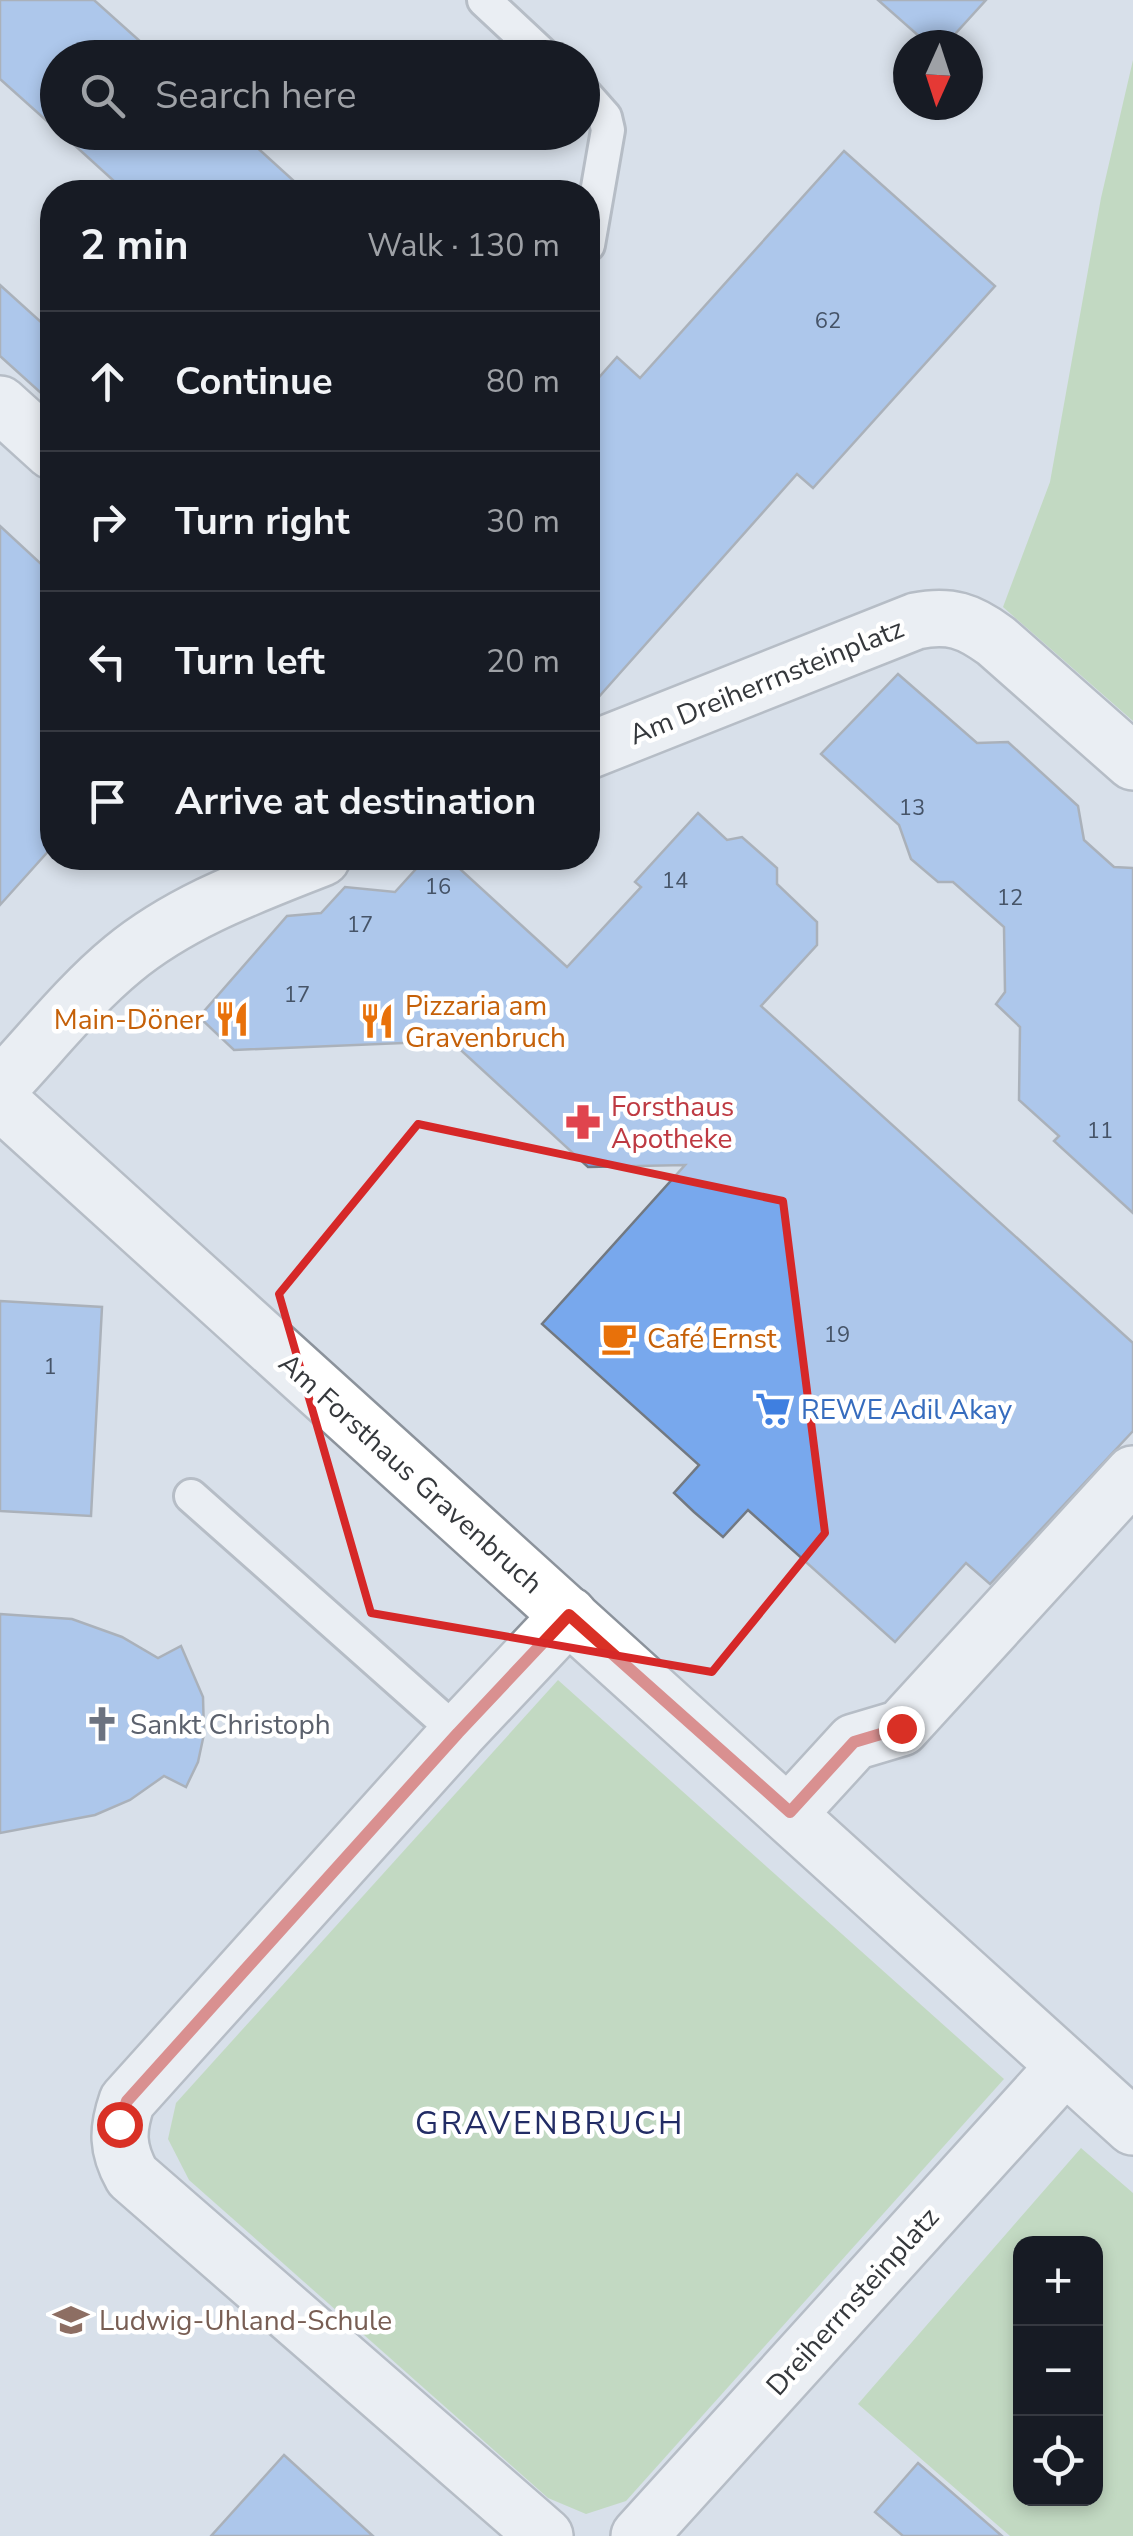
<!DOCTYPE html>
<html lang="en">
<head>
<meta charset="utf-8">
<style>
	:root { --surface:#171b24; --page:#20242c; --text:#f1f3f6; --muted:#9ea1a6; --line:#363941 }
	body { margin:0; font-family:"Nunito Sans",sans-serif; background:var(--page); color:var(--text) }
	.controls { position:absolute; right:30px; bottom:30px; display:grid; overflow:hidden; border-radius:20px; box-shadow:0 5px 15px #0003 }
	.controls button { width:90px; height:90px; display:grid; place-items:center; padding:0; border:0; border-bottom:2px solid var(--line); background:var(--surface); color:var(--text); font:50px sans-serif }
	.compass { position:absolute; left:893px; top:30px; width:90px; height:90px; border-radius:50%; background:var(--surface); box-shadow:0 5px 15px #0003; rotate:183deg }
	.stop { position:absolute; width:30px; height:30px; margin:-22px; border:8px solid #d93025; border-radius:50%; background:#fff }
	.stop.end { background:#d93025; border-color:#fff; box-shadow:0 2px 10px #0008 }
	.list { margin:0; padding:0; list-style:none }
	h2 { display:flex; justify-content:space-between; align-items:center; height:130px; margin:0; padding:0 40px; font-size:42px }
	h2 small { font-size:32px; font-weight:400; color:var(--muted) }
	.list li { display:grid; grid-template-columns:65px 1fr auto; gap:30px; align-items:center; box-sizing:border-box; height:140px; padding:0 40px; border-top:2px solid var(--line) }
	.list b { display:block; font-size:38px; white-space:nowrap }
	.list em { font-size:32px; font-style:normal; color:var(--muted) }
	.icon { flex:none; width:55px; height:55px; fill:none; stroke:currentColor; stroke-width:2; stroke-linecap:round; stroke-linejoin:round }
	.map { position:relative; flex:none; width:1133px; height:2536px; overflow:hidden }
	.search { position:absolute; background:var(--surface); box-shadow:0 5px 15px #0003; left:40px; top:40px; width:560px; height:110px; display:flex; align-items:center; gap:25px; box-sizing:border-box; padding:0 35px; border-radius:55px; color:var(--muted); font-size:38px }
	.panel { position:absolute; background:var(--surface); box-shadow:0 5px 15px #0003; left:40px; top:180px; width:560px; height:690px; border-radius:40px }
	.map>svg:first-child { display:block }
	.green { fill:#a6d193; fill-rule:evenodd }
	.building { fill:#78a8ed; stroke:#727982; stroke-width:2.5 }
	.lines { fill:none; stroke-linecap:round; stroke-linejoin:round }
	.lane-casing { stroke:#8c939c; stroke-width:38 }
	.street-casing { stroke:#8c939c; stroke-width:60 }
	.lane { stroke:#fff; stroke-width:32 }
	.street { stroke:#fff; stroke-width:55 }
	.route { stroke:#d93025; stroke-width:12 }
	.marked { fill:none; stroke:#d62828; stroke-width:8; stroke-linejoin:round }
	.labels { text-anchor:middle; stroke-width:9; stroke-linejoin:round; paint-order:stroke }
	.number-label { font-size:22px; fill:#465468 }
	.street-label { font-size:28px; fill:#35383c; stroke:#fff }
	.food-label { font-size:28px; fill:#c56008; stroke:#fff; text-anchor:start }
	.health-label { font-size:28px; fill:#be3a42; stroke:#fff; text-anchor:start }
	.shop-label { font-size:28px; fill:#366cbe; stroke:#fff; text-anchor:start }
	.worship-label { font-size:28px; fill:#5b616d; stroke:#fff; text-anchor:start }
	.education-label { font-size:28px; fill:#785e54; stroke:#fff; text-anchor:start }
	.quarter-label { font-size:32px; letter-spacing:2.5px; fill:#222c65; stroke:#fff }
</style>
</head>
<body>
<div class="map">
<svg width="1133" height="2536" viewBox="0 0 1133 2536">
	<rect width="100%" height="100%" fill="#d8e0ea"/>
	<!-- green -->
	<g class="green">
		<polygon points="1133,60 1133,721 1003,607 1050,482 1101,198"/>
		<polygon points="558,1680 1004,2079 626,2501 586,2514 548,2498 189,2180 168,2139 176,2103"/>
		<path d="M1081,2148L1133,2193V2536H1010L858,2404ZM1020,2244H1096V2498H1020Z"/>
	</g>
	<!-- building -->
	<g class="building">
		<polygon points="0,0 94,0 152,52 148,58 58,58 58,131 0,79"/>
		<polygon points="878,0 986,0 945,45 929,45"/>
		<polygon points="60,132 240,132 306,192 126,192"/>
		<polygon points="844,151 995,286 813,488 797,474 588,709 588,390 617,357 640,378"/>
		<polygon points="0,285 52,332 52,403 0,356"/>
		<polygon points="0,526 52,574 52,847 0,905"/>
		<polygon points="898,674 977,743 1008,742 1078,806 1084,840 1114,867 1133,868 1133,1213 1054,1141 1059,1136 1019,1100 1020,1027 996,1004 1005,992 1004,927 953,882 938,882 911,859 899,825 821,754"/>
		<polygon points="698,813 727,840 742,837 777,868 777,884 817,922 817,945 761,1006 1133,1343 1133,1431 990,1584 966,1563 895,1642 748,1510 723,1537 694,1512 674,1493 699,1465 542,1324 685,1165 588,1167 451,1041 234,1050 199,1017 287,916 321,913 345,887 395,892 426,858 448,858 567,967 641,887 635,882"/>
		<polygon points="0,1301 102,1307 91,1516 0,1511"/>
		<polygon points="0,1614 72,1619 122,1637 158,1658 181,1646 203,1697 204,1734 198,1762 186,1787 164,1776 130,1800 95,1815 0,1833"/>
		<polygon points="284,2455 373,2536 211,2536"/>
		<polygon points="918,2463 1002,2536 903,2536 875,2512"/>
	</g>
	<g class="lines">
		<defs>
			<g id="lane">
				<polyline points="484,0 546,58"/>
				<polyline points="582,91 605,117 608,130 588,245"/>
				<polyline points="191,1496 458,1733"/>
			</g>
			<g id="street">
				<polyline points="0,404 52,451"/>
				<path d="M588,751L916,621C950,614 969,621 996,641L1133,762"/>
				<path d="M0,1087C40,1045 78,996 123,959C181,911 254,885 322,858"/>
				<polyline points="0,1101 1133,2127"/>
				<polyline points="789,1813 854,1742 901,1728 1133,1474"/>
				<path d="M545,2536L132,2176C117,2149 117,2130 127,2101L458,1733L569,1615"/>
				<polyline points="639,2536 1065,2066"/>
			</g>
		</defs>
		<!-- lane casing -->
		<use href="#lane" class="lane-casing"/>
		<!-- street casing -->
		<use href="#street" class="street-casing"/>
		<!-- lane -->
		<use href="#lane" class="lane"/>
		<!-- street -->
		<use href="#street" class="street"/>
	</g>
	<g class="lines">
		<!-- route -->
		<polyline class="route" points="119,2124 127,2101 458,1733 569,1615 790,1812 854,1742 901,1728"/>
	</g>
	<!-- marked area -->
	<path d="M0 0H1133V2536H0ZM418,1124L783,1201L825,1533L712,1672L371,1613L279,1294Z" fill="#d8e0ea" fill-opacity=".55" fill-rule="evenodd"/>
	<path class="marked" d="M418,1124L783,1201L825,1533L712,1672L371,1613L279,1294Z"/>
	<!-- icons -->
	<defs>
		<symbol id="restaurant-bare" viewBox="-9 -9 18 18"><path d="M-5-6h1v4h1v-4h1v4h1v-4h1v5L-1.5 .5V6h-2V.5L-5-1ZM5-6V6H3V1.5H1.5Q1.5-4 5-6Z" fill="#e8710a" stroke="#fff" stroke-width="2.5" paint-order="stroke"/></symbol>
		<symbol id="pharmacy-bare" viewBox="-9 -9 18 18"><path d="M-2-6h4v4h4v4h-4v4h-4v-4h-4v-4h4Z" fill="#e0444e" stroke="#fff" stroke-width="2.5" paint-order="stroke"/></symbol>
		<symbol id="cafe-bare" viewBox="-9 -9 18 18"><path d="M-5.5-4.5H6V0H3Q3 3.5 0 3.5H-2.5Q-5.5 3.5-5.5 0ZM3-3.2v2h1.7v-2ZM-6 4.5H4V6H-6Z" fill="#e8710a" stroke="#fff" stroke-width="2.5" paint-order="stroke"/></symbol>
		<symbol id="supermarket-bare" viewBox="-9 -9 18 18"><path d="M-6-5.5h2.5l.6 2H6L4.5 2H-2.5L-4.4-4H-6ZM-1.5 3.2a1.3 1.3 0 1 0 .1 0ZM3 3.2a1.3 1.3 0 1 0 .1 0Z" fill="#3f7fe0" stroke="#fff" stroke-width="2.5" paint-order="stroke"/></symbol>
		<symbol id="church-bare" viewBox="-9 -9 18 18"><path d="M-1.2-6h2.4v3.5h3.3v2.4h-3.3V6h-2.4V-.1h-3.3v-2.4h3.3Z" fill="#6b7280" stroke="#fff" stroke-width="2.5" paint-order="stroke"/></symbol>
		<symbol id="school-bare" viewBox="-9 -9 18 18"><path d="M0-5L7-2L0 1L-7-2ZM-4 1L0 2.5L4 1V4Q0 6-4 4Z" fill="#8d6e63" stroke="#fff" stroke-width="2.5" paint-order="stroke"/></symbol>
	</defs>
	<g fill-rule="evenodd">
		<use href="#restaurant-bare" x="207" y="994" width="50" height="50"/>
		<use href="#restaurant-bare" x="352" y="996" width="50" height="50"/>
		<use href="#pharmacy-bare" x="558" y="1097" width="50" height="50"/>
		<use href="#cafe-bare" x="594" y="1313" width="50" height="50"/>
		<use href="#supermarket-bare" x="748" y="1384" width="50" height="50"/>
		<use href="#church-bare" x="77" y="1699" width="50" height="50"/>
		<use href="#school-bare" x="46" y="2295" width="50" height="50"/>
	</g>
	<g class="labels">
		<!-- number labels -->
		<g class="number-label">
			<text x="828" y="328">62</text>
			<text x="912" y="815">13</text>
			<text x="675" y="888">14</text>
			<text x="438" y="894">16</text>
			<text x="1010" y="905">12</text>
			<text x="360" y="932">17</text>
			<text x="297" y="1002">17</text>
			<text x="1100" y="1138">11</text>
			<text x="837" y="1342">19</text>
			<text x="50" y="1374">1</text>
		</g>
		<!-- street labels -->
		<g class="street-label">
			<text transform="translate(766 681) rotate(-22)" y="10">Am Dreiherrnsteinplatz</text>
			<text transform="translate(411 1473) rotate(42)" y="10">Am Forsthaus Gravenbruch</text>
			<text transform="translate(852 2301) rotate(-48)" y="10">Dreiherrnsteinplatz</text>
		</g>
		<!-- food labels -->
		<g class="food-label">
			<text x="405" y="1015">Pizzaria am<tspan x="405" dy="32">Gravenbruch</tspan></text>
			<text x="204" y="1029" text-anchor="end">Main-Döner</text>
			<text x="647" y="1348">Café Ernst</text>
		</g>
		<!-- health labels -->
		<g class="health-label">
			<text x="611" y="1116">Forsthaus<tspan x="611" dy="32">Apotheke</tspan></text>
		</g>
		<!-- shop labels -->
		<g class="shop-label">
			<text x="801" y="1419">REWE Adil Akay</text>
		</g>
		<!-- worship labels -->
		<g class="worship-label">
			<text x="130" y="1734">Sankt Christoph</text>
		</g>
		<!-- education labels -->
		<g class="education-label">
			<text x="99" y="2330">Ludwig-Uhland-Schule</text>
		</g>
		<!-- quarter labels -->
		<g class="quarter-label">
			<text x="550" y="2134">GRAVENBRUCH</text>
		</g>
	</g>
</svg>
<div class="controls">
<button>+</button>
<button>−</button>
<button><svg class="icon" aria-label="locate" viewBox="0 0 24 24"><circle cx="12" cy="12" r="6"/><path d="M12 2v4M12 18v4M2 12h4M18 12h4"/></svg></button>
</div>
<svg class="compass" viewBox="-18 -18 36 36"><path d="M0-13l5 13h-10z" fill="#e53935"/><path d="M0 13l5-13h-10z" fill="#9ea1a6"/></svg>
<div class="stop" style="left:119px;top:2124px"></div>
<div class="stop end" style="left:901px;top:1728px"></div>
<div class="search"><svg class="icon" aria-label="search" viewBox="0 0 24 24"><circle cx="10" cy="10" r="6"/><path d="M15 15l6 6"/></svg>Search here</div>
<section class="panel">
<h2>2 min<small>Walk · 130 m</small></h2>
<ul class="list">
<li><svg class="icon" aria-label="ahead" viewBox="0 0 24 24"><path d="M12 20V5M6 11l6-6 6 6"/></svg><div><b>Continue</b></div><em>80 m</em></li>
<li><svg class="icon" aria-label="right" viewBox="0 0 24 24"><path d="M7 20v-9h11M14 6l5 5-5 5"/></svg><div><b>Turn right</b></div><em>30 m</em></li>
<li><svg class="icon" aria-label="left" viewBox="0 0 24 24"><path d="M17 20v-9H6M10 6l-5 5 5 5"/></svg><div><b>Turn left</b></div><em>20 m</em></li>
<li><svg class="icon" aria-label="arrive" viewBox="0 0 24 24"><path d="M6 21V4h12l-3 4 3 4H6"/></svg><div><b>Arrive at destination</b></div></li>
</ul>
</section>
</div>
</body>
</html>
